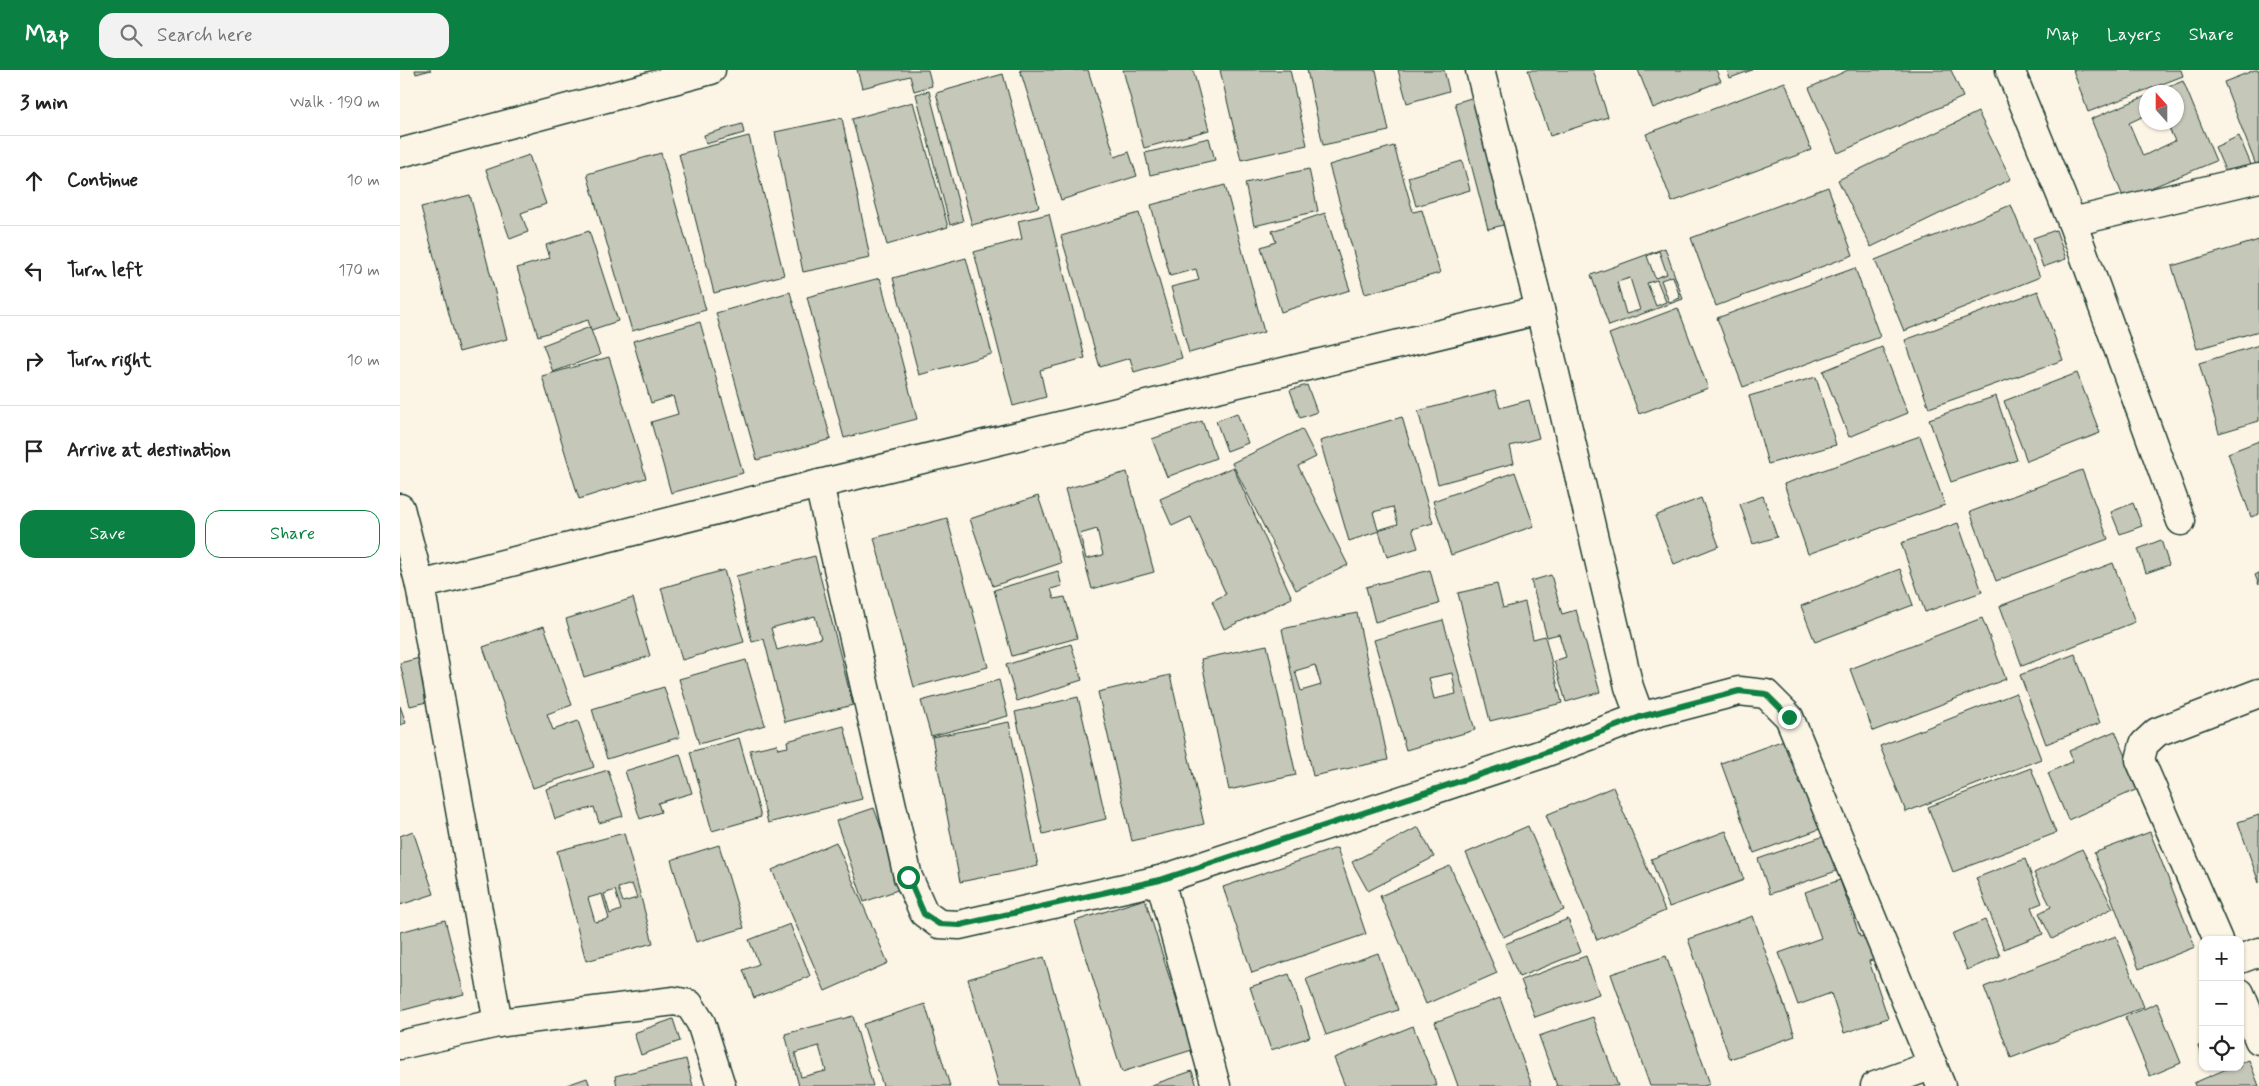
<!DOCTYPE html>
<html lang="en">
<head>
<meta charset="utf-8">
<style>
	:root { --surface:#fff; --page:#f2f2f2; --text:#222; --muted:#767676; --line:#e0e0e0; --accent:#0b8043 }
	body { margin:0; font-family:Mynerve,sans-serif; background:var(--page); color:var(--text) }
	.controls { position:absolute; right:15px; bottom:15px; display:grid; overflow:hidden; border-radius:10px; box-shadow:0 1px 4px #0004 }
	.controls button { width:45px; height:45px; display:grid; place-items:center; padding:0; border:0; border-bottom:1px solid var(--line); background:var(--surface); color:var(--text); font:25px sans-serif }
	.compass { position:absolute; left:1739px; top:15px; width:45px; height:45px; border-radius:50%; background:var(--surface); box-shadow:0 1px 4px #0004; rotate:339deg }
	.stop { position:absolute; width:15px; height:15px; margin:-11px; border:4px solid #0b8043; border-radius:50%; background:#fff }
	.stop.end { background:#0b8043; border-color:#fff; box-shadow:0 1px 5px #0008 }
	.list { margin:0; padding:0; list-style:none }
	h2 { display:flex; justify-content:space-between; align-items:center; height:65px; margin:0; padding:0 20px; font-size:21px }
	h2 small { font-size:16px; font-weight:400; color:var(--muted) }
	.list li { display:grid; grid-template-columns:32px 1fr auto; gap:15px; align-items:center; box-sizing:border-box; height:90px; padding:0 20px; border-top:1px solid var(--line) }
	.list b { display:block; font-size:19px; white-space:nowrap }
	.list em { font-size:16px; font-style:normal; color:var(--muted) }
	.actions { display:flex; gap:10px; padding:15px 20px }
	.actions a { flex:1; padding:11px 0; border:1px solid var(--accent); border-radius:15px; text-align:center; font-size:18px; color:var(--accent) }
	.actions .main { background:var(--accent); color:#fff }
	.icon { flex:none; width:28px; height:28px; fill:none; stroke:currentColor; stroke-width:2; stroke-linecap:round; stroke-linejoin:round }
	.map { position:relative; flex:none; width:1859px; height:1016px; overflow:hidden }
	header { display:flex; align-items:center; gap:30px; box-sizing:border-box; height:70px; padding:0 25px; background:var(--accent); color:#fff }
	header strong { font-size:24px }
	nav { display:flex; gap:28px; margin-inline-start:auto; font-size:18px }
	.search { width:350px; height:45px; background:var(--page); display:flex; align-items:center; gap:12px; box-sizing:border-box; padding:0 18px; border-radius:15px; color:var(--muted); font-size:19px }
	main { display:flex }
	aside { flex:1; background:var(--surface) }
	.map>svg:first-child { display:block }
	.building { fill:#c5c7b9; stroke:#1f3d34; fill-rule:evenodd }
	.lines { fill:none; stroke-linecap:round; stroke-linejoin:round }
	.minor-casing { stroke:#1f3d34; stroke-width:31 }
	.minor { stroke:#fcf5e5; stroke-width:28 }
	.route { stroke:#0b8043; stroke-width:6 }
</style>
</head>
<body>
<header>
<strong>Map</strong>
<div class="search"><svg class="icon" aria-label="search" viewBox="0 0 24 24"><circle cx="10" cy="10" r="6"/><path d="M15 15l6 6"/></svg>Search here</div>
<nav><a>Map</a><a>Layers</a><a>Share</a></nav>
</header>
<main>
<aside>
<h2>3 min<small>Walk · 190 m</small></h2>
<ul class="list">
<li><svg class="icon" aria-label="ahead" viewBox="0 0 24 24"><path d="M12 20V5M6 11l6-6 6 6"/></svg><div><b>Continue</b></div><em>10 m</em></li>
<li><svg class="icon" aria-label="left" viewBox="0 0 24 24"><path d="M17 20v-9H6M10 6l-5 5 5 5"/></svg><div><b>Turn left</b></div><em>170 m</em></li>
<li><svg class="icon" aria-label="right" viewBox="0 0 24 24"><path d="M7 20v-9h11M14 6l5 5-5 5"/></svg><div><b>Turn right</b></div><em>10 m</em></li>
<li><svg class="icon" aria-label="arrive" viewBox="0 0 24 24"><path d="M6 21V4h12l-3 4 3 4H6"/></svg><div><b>Arrive at destination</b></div></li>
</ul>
<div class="actions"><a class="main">Save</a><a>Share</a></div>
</aside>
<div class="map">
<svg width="1859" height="1016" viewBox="0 0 1859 1016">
	<rect width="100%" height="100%" fill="#fcf5e5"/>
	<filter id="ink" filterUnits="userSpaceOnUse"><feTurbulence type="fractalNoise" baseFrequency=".02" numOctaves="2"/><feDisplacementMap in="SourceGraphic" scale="10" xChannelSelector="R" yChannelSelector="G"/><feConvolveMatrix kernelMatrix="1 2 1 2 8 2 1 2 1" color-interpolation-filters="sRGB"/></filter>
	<g filter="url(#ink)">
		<!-- building -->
		<g class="building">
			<polygon points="15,0 31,0 16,4"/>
			<polygon points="457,0 528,0 532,16 514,21 510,6 462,18"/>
			<polygon points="620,0 688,0 715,87 729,82 737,106 661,130"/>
			<polygon points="723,0 793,0 809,60 744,78"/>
			<polygon points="820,0 890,0 907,75 841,90"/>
			<polygon points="907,0 976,0 989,61 923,75"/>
			<polygon points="998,0 1044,0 1049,21 1007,33"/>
			<polygon points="1128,0 1193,0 1208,47 1150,66"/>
			<polygon points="1238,0 1316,0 1321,11 1253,38"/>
			<polygon points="1327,0 1352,0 1330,8"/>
			<polygon points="1448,0 1551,0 1563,27 1438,83 1409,18"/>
			<polygon points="1673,0 1781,0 1783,6 1688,42"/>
			<polygon points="1855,0 1859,0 1859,97 1857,98 1824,12"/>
			<polygon points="603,4 639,137 572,155 536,23"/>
			<polygon points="1783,11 1816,91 1724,129 1691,49 1746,26 1746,45 1729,53 1743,86 1775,71 1766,52 1776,52 1776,22 1756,22"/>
			<polygon points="1385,12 1411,80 1272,132 1246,64"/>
			<polygon points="529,21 563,151 550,155 516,24"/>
			<polygon points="1074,27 1107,154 1088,159 1055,33"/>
			<polygon points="513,32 548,157 487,175 452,49"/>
			<polygon points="1578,42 1611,109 1471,177 1438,110"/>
			<polygon points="442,48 470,188 403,202 375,62"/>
			<polygon points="342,54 344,63 306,74 304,65"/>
			<polygon points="349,66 384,205 314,223 279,84"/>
			<polygon points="1839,66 1852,97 1828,107 1815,77"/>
			<polygon points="809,68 815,90 750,105 745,83"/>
			<polygon points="994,76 1013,142 1022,140 1040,203 965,224 929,95"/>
			<polygon points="261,83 306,240 232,261 187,104"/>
			<polygon points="129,85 146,134 121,143 128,162 110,169 86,100"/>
			<polygon points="1062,91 1070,120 1016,136 1008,107"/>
			<polygon points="909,99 918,141 854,156 845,113"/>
			<polygon points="825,115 864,262 789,283 771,217 799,210 796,199 770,206 751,135"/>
			<polygon points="1428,117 1453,185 1316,236 1291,168"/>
			<polygon points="70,125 107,269 59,282 21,137"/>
			<polygon points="1611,135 1640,207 1504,261 1475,190"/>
			<polygon points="739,143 782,288 734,302 730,288 700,297 661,166"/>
			<polygon points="925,143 950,220 881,242 861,177 876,172 872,161"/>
			<polygon points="649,144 685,288 640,300 646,327 613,336 574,182 622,169 618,151"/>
			<polygon points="1656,160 1666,189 1643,197 1633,168"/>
			<polygon points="189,161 218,251 191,260 188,250 138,266 117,198 150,188 146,175"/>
			<polygon points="1859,170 1859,261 1797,279 1772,196"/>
			<path d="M1265,178L1283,229L1209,256L1191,205ZM1259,181L1267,204L1255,208L1247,186ZM1273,206L1280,228L1269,232L1261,210ZM1230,208L1240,240L1226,244L1217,212ZM1257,210L1266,232L1256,236L1247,213Z"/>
			<polygon points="566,188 592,284 519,305 493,208"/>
			<polygon points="1455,198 1480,267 1343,317 1317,248"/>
			<polygon points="480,208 517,349 444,368 407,227"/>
			<polygon points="1638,221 1663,290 1529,338 1505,270"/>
			<polygon points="390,222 431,369 357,390 316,243"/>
			<polygon points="1278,238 1308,318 1239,344 1209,264"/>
			<polygon points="300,252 343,403 271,423 251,352 278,344 273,326 251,333 233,271"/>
			<polygon points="190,257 200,285 153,302 143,275"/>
			<polygon points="1859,275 1859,351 1819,363 1799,293"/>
			<polygon points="1482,277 1508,343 1449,367 1423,301"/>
			<polygon points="209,287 246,408 179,429 142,306"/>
			<polygon points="1677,303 1700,363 1627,391 1604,331"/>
			<polygon points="1416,307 1436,375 1368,394 1349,326"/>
			<polygon points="907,315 917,342 900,348 890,320"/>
			<polygon points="1095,321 1100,338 1129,330 1139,368 1110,376 1114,393 1038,414 1018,341"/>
			<polygon points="1596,326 1617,390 1551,412 1529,349"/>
			<polygon points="837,343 848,373 827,381 816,351"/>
			<path d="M1002,347L1033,453L1012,459L1018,478L987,487L979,461L949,471L920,371ZM993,437L998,454L978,460L973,442Z"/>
			<polygon points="802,351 816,388 767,407 752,369"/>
			<polygon points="902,359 916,387 898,396 948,495 896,520 832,393"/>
			<polygon points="1520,366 1545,435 1408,484 1384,414"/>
			<polygon points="1859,371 1859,444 1851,447 1828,383"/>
			<polygon points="833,397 892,528 824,559 812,531 826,524 791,447 772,456 760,429"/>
			<polygon points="1682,400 1708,469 1596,511 1570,442"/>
			<path d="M727,402L754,502L692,519L665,419ZM697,459L703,485L686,489L680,464Z"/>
			<polygon points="1115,402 1134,456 1051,485 1033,431"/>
			<polygon points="638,426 661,493 593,516 570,449"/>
			<polygon points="1363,426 1377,467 1353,474 1340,434"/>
			<polygon points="1301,428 1319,476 1274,494 1255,446"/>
			<polygon points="1733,433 1742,456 1720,464 1711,442"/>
			<polygon points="547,448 588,597 514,617 474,468"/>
			<polygon points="1558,453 1582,522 1525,542 1501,473"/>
			<polygon points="1761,470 1769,495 1746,503 1738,479"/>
			<path d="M415,486L453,635L385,652L364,569L352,572L336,506ZM415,546L421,568L377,580L371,558Z"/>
			<polygon points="1713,493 1735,552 1622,596 1600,536"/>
			<polygon points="1500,499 1513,535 1415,572 1401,536"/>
			<polygon points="324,500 344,572 282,590 261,518"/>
			<polygon points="1030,500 1039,534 975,552 966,517"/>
			<polygon points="658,501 662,516 651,519 654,529 665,527 677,568 612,586 594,520"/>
			<polygon points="1859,503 1859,515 1855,505"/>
			<polygon points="1151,505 1162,544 1176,540 1200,622 1166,632 1154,591 1166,587 1159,564 1147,567 1131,511"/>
			<polygon points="1097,514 1103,538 1125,532 1133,569 1145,566 1162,633 1090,651 1058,523"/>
			<polygon points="233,528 250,586 184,607 166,549"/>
			<path d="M957,543L988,690L913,706L882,559ZM915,595L921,615L901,621L895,601Z"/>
			<polygon points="1582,548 1606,609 1473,661 1450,599"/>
			<path d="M1043,550L1075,660L1006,680L974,570ZM1052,603L1056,624L1034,629L1029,608Z"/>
			<polygon points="144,556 172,635 147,644 153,660 178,651 194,697 133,718 83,577"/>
			<polygon points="671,574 682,610 617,631 606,595"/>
			<polygon points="867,575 896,705 829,720 801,589"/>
			<polygon points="1675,584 1700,653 1646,674 1620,605"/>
			<polygon points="23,587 35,630 10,636 0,593"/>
			<polygon points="346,590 365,655 299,674 279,609"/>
			<polygon points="770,605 804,754 732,771 698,622"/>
			<polygon points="599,610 608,646 531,666 521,631"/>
			<polygon points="264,617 280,667 207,689 192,639"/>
			<polygon points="1616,623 1641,689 1506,742 1480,676"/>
			<polygon points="678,627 706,749 643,764 615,642"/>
			<polygon points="0,636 6,653 0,655"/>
			<polygon points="609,652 638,796 560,812 532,667"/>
			<polygon points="444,656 462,729 368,753 350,680 377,674 378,679 388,677 387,671"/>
			<polygon points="1715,661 1740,718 1668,750 1648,703 1673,691 1669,681"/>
			<polygon points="1395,666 1428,756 1354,783 1321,693"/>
			<polygon points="339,668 361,747 312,761 290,682"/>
			<polygon points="280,684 292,723 258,733 261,742 240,749 225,701"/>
			<polygon points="1631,698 1656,763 1553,802 1528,737"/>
			<polygon points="208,700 223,746 199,753 194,737 155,749 146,719"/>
			<polygon points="1213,717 1265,841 1197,870 1146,745"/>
			<polygon points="474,738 503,818 464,832 436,751"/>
			<polygon points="1859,745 1859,813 1838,752"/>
			<polygon points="1128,756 1164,840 1103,867 1066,783"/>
			<polygon points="1018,757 1034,787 968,821 952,792"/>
			<polygon points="13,761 34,824 0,835 0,766"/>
			<polygon points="1326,761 1344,810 1269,837 1251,789"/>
			<polygon points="1750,762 1795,877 1739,899 1694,783"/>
			<path d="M224,763L253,873L186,891L157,781ZM232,814L237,828L223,832L218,818ZM215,820L221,840L210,844L204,824ZM202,824L209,849L195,852L188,828Z"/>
			<polygon points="1433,763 1445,798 1370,824 1358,789"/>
			<polygon points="436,772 488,893 425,921 372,800"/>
			<polygon points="319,775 344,858 296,872 271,790"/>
			<polygon points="937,778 966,864 852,903 823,817"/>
			<polygon points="1682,779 1713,838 1652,869 1639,843 1651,837 1634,803"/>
			<polygon points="1625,789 1642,833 1632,837 1643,864 1604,879 1576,808"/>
			<polygon points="1050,796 1097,903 1026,934 980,826"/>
			<polygon points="1440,810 1460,867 1475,862 1483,887 1469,891 1488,948 1444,963 1431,923 1398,935 1379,883 1421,868 1405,822"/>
			<polygon points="745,829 792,980 722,1002 675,851"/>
			<polygon points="1353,846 1395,966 1330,989 1288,869"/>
			<polygon points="1168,849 1181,882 1119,907 1105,874"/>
			<polygon points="45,850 64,924 0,941 0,862"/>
			<polygon points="1585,850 1600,886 1567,900 1552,864"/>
			<polygon points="390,854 410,906 354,928 343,900 359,894 349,870"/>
			<polygon points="1716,866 1744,937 1611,988 1584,917"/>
			<polygon points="978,883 998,940 926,965 906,909"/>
			<polygon points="1186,886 1199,924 1135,947 1121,910"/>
			<polygon points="1266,886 1310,1014 1304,1016 1250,1016 1211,904"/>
			<polygon points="644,887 681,1016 599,1016 568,909"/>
			<polygon points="889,904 910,967 871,980 850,917"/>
			<polygon points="1100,928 1132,1016 1058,1016 1035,952"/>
			<polygon points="1757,933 1781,993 1750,1006 1725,947"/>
			<polygon points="525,934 550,1016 483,1016 463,954"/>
			<path d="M453,946L473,1016H399L385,964ZM419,976L426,1001L401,1007L395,983Z"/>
			<polygon points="1193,947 1218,1016 1157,1016 1139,966"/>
			<polygon points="273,949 280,971 241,985 234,963"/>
			<polygon points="1013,956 1037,1016 945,1016 934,988"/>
			<polygon points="1803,974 1803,989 1798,976"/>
			<polygon points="286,989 293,1016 217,1016 215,1006"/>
			<polygon points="1849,990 1859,1016 1795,1016 1794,1013 1831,997 1840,997 1840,993"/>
			<polygon points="792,1001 797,1016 749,1016"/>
			<polygon points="187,1008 190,1016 164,1016"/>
		</g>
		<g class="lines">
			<defs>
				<g id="minor">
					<polyline points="1080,0 1140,240 1229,617 1240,647 1339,621 1366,624 1389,647 1541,1016"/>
					<polyline points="1610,0 1672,152 1781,451"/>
					<polyline points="0,83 311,0"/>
					<polyline points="1672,152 1859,108"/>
					<polyline points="419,414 508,807 524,843 539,854 559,855 760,810 1139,685 1240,647"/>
					<polyline points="0,438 20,515 98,953 0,975"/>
					<polyline points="20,515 419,414 1140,240"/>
					<polyline points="760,810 816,1016"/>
					<polyline points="1818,870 1740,690 1744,674 1757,662 1859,623"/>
					<polyline points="1840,889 1859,882"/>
					<polyline points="1840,923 1859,970"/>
					<polyline points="98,953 274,931 289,934 301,953 321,1016"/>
					<polyline points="1475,1016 1533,995"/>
				</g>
			</defs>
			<!-- minor casing -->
			<use href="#minor" class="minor-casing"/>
			<!-- minor -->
			<use href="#minor" class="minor"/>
		</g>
	</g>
	<g class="lines" filter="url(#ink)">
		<!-- route -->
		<polyline class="route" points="508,807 524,844 539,854 560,855 760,810 1139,685 1240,647 1339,621 1366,624 1389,647"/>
	</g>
</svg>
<div class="controls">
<button>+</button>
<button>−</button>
<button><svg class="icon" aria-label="locate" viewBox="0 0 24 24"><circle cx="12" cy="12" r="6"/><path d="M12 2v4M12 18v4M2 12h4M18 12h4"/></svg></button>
</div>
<svg class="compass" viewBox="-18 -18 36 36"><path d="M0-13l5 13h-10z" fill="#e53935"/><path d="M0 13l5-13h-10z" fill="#767676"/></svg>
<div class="stop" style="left:508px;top:807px"></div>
<div class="stop end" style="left:1389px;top:647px"></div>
</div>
</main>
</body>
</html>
